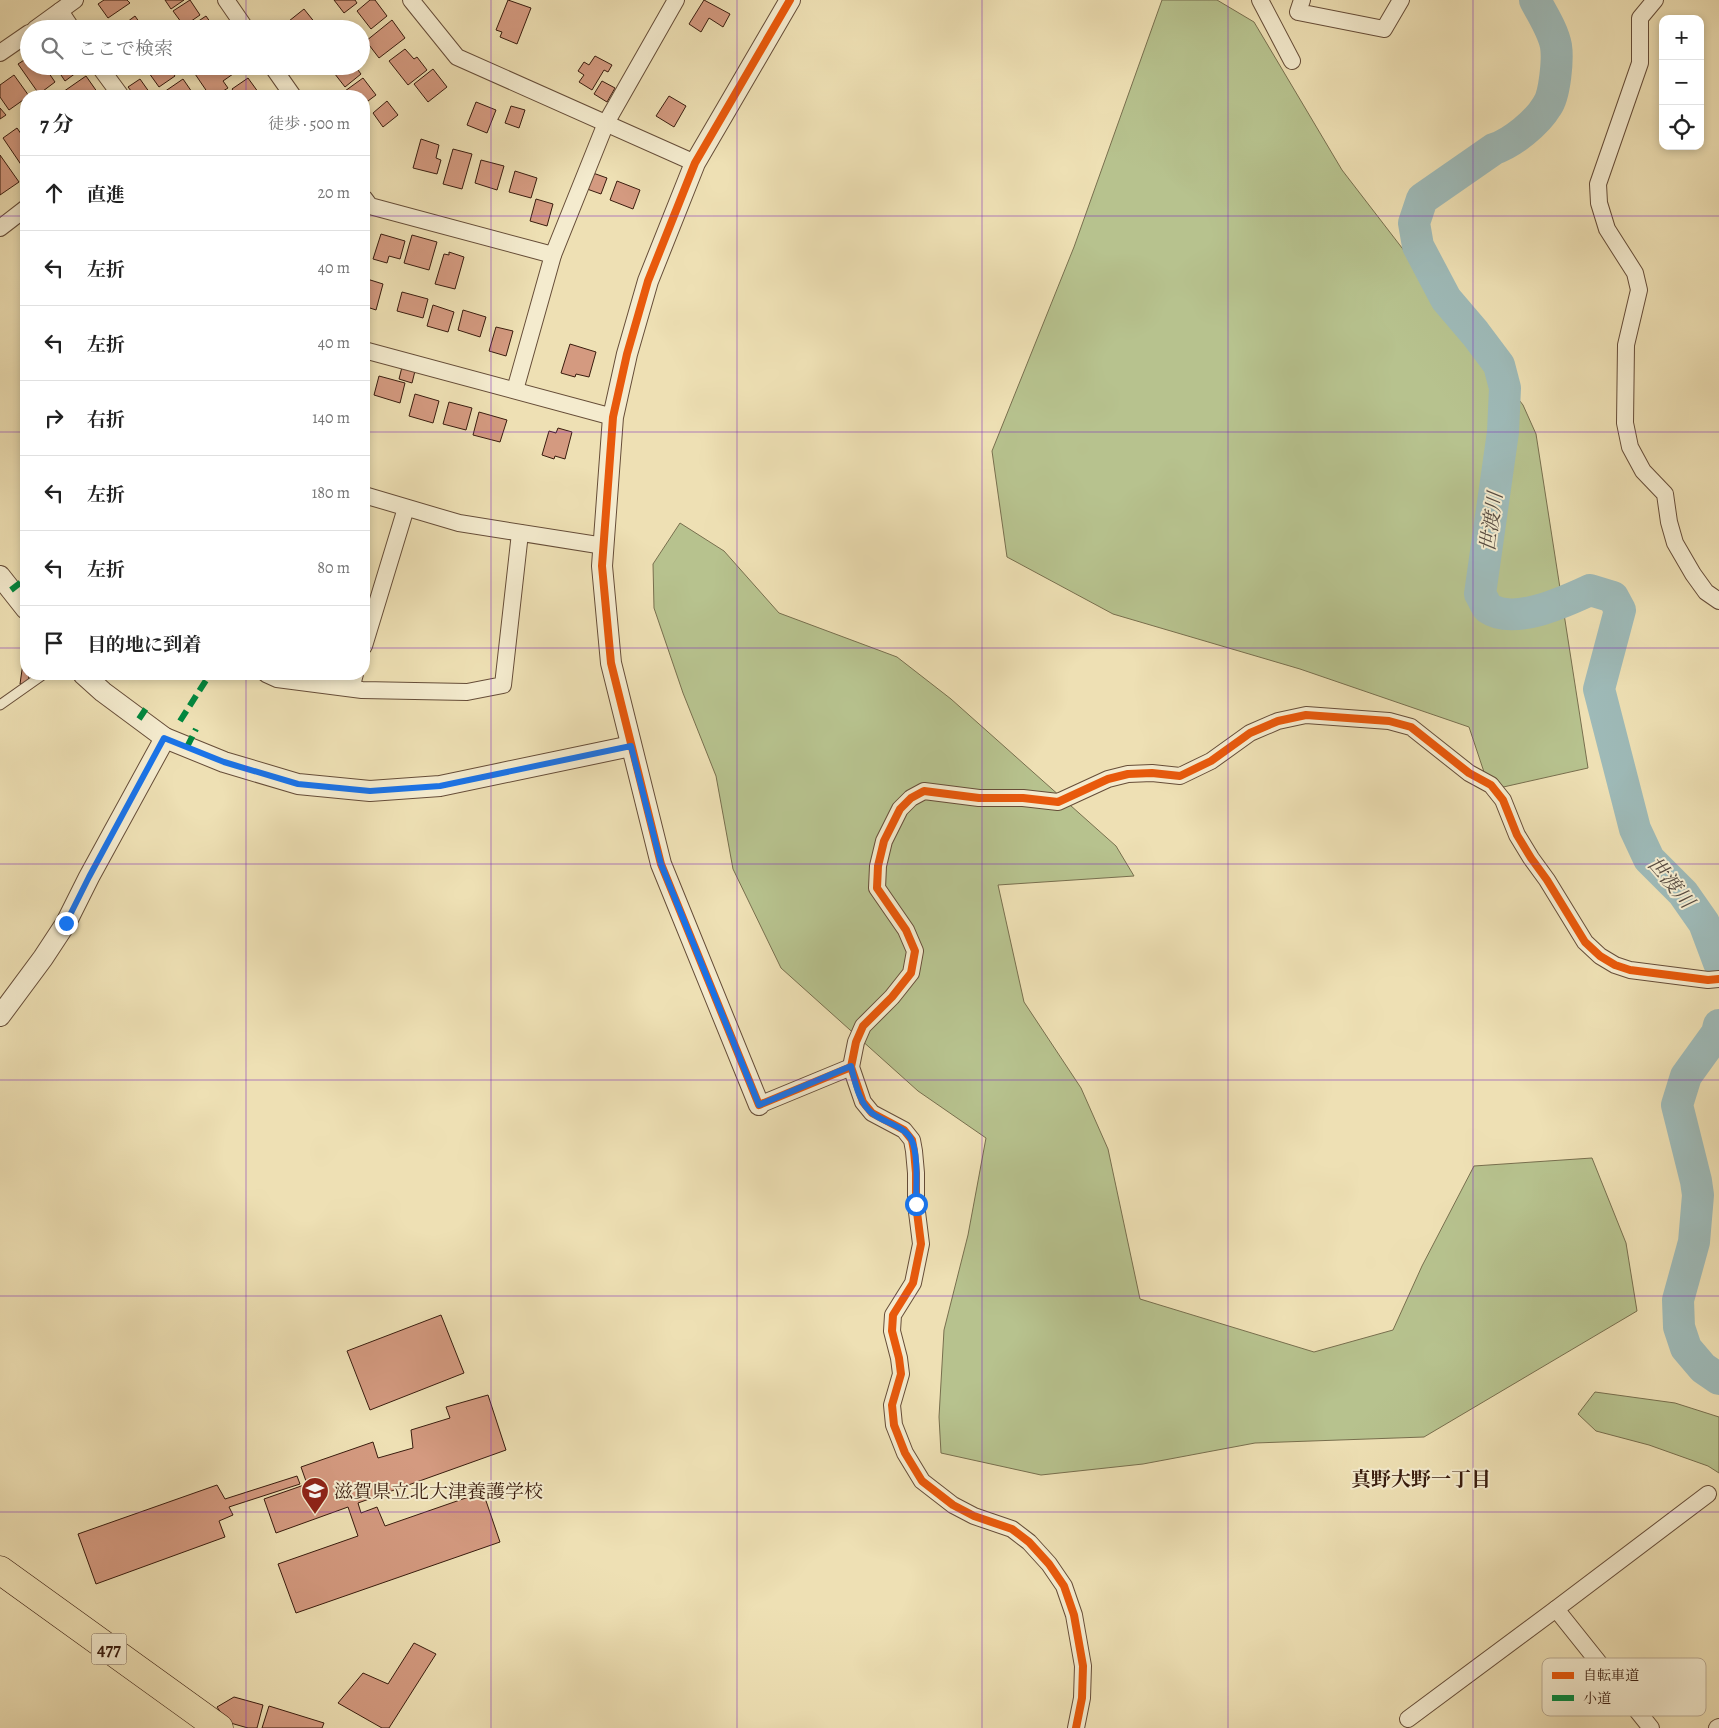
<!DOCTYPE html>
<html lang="ja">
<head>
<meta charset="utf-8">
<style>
	:root { --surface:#fff; --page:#f2f2f2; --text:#222; --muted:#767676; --line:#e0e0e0 }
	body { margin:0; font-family:Alegreya,"Noto Serif JP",serif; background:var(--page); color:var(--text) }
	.controls { position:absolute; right:15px; top:15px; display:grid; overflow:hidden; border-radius:10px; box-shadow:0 2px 8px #0003 }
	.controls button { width:45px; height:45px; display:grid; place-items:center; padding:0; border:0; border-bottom:1px solid var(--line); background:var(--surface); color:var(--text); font:25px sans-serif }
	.stop { position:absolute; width:15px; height:15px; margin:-11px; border:4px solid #1a73e8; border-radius:50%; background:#fff }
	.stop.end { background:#1a73e8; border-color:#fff; box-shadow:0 1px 5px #0008 }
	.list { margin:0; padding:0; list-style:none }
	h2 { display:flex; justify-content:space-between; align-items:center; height:65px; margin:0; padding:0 20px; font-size:21px }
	h2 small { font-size:16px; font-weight:400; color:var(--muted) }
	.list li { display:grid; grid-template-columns:32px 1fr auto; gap:15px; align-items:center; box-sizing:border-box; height:75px; padding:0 20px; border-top:1px solid var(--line) }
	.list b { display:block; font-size:19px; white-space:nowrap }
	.list em { font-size:16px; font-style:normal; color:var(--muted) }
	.icon { flex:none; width:28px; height:28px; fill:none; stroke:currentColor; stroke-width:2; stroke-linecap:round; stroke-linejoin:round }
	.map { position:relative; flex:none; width:1719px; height:1728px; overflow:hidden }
	.search { position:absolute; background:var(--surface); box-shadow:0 2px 8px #0003; left:20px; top:20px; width:350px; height:55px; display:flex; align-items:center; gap:12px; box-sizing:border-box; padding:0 18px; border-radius:28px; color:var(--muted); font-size:19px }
	.panel { position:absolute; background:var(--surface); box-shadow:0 2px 8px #0003; left:20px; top:90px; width:350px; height:590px; border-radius:20px }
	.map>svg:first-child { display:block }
	.green { fill:#b7c28e; stroke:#786f4e }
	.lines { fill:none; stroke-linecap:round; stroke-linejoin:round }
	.river { stroke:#9ebab8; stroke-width:32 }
	.building { fill:#d49a80; stroke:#391c0e }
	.service-casing { stroke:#664d38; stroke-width:11 }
	.minor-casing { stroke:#664d38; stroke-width:18 }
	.tertiary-casing { stroke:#664d38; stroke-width:22 }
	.trunk-casing { stroke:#391c0e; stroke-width:29 }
	.service { stroke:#f4ebce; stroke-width:9 }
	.minor { stroke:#f4ebce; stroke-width:16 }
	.tertiary { stroke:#f4ebce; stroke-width:20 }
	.trunk { stroke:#eee0b4; stroke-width:28 }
	.quiet { stroke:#00873e; stroke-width:6; stroke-dasharray:12 6; stroke-linecap:butt }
	.cycleway-casing { stroke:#f4ebce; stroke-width:11 }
	.cycleway { stroke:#e8590c; stroke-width:8 }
	.route { stroke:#1a73e8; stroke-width:6 }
	.grid { fill:none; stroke:#7b2cbf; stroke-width:1; stroke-opacity:0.55 }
	.labels { text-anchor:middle; stroke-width:4; stroke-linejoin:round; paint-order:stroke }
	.shield { fill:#f4ebce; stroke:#715a48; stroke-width:1 }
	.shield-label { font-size:18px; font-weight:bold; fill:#391c0e }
	.poi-label { font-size:19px; fill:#391c0e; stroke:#f4ebce; text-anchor:start }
	.water-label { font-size:20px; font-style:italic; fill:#574b41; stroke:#f4ebce }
	.neighbourhood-label { font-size:20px; font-weight:bold; fill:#391c0e; stroke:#f4ebce }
	.key { fill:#f4ebce; stroke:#bcad94; stroke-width:1 }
	.key-label { font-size:14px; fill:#391c0e }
</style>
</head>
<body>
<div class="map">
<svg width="1719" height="1728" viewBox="0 0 1719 1728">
	<rect width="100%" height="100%" fill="#eee0b4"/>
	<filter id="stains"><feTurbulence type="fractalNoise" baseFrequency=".004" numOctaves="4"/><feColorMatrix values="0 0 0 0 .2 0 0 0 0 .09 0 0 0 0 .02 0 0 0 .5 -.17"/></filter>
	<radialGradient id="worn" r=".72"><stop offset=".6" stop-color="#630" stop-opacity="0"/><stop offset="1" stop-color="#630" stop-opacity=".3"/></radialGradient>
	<!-- green -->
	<g class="green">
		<polygon points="1162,0 1217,0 1254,22 1342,170 1523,405 1536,434 1588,768 1490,790 1469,727 1300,669 1113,614 1007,557 992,451 1074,247"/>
		<polygon points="680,523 724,551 779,613 897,657 951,699 1116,846 1134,876 998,885 1024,1002 1081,1088 1108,1149 1140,1299 1314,1352 1393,1330 1422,1266 1474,1166 1592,1158 1626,1243 1637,1311 1424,1437 1255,1443 1143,1464 1041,1475 941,1453 939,1417 944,1330 968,1235 986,1138 918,1091 781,968 733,869 716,776 683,693 654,608 653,564"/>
		<polygon points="1595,1392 1675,1403 1719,1417 1719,1473 1708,1466 1649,1445 1596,1431 1578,1414"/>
	</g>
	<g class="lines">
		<!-- river -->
		<g class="river">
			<path d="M1535,0C1542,14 1553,30 1556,46C1558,59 1555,95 1547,106C1537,123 1512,143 1494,149L1422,199L1414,223L1418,246L1446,299L1475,333L1499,365L1505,388L1503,432L1480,594C1483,598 1485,605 1488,608C1514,626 1566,601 1590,590L1613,597L1620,610L1599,689L1635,829L1649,859L1683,893L1704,923L1719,963"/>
			<polyline points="1719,1025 1717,1033 1686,1076 1677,1105 1696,1181 1698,1195 1694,1242 1678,1300 1679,1327 1686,1348 1703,1368 1719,1379"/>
		</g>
	</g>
	<!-- building -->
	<g class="building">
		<polygon points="104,0 127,0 130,3 108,18 98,4"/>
		<polygon points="165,0 184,0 171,9"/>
		<polygon points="190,0 200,15 184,26 173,11"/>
		<polygon points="334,0 355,0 357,3 344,13"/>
		<polygon points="370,0 375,0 387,16 371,29 357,11"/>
		<polygon points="508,0 531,8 517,44 500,37 502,32 496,30"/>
		<polygon points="704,0 730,14 723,27 709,18 701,32 689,24"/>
		<polygon points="304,9 320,29 295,29 289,21"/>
		<polygon points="135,16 144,29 119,29 119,28"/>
		<polygon points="206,16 215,29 193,29 191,26"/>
		<polygon points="392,20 405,38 379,58 366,41"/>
		<polygon points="405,49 414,59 417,57 427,70 408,85 389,61"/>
		<polygon points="595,56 612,65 608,72 604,70 592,90 579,82 584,75 578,71 584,62 589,65"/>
		<polygon points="29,57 29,66 44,66 55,82 39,94 18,64"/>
		<polygon points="55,66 77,66 80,70 65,81"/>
		<polygon points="144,66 168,66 175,76 159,87"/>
		<polygon points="200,66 227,66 233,74 223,81 228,88 215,96 210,96 193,71"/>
		<polygon points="233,66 250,66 238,74"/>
		<polygon points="335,66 355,66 361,74 345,87 331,69"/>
		<polygon points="433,69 447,87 428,102 414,84"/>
		<polygon points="14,75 29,96 26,96 26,98 9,110 0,97 0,85"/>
		<polygon points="86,76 100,96 62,96 60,94"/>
		<polygon points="248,78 261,96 237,96 232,89"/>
		<polygon points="363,78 376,95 364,104 364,96 349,96 345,91"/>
		<polygon points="140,79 152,96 135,96 128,87"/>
		<polygon points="183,79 194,95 192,96 167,96 164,92"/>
		<polygon points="602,81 615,88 607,102 594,94"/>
		<polygon points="669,96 686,106 674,127 656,116"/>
		<polygon points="387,101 398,115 383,127 373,113"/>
		<polygon points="476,102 496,110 487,133 467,125"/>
		<polygon points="511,106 525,110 519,128 505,123"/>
		<polygon points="0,108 6,115 0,119"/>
		<polygon points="17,128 26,141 26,164 22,166 3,138"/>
		<polygon points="421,139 439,145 436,158 441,160 437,174 413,168"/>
		<polygon points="453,149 472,154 462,189 443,184"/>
		<polygon points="0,155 19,182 0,195"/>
		<polygon points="481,160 504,166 497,190 475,183"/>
		<polygon points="515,171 537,178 531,198 509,192"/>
		<polygon points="593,173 607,178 601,194 587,189"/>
		<polygon points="617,181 640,190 633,209 610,200"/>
		<polygon points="536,199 553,204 547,226 530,221"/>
		<polygon points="381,234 405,241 400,259 389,256 387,263 373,259"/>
		<polygon points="412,235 437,242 429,270 404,263"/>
		<polygon points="449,252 464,257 455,289 435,284 444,254 449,255"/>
		<polygon points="364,278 383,284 376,310 364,306"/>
		<polygon points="402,292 428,299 423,318 397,311"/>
		<polygon points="433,305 454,312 448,332 427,326"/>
		<polygon points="463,310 486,317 480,337 458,330"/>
		<polygon points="496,327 513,331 506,356 489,351"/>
		<polygon points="570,344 596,352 589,377 576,374 575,377 561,373"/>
		<polygon points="402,367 415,371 412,383 399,379"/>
		<polygon points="379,376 405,383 400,403 374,395"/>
		<polygon points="415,394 439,401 433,423 409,416"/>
		<polygon points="449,402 472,408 466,430 443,424"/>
		<polygon points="479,412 507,420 500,442 473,435"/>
		<polygon points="558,428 572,432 565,459 555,456 554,459 542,455 549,431 556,433"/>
		<polygon points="23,663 26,663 26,674 29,674 28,685 20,684"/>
		<polygon points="441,1315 464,1373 370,1410 347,1351"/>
		<polygon points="488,1395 506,1450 358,1503 361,1513 377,1507 385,1526 483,1492 500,1542 296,1613 278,1564 358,1536 348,1507 276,1533 264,1499 307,1484 301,1467 373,1442 378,1458 413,1448 411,1430 450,1418 446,1407"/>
		<polygon points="297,1476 300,1484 229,1507 233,1515 219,1521 225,1537 96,1584 78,1534 217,1485 225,1499"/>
		<polygon points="414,1643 436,1654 389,1728 382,1728 338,1703 363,1673 388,1684"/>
		<polygon points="234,1697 263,1705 257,1728 248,1728 227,1722 217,1707"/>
		<polygon points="269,1706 324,1723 322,1728 262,1728"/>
	</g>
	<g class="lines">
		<defs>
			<polyline id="service" points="0,705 44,674"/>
			<g id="minor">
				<polyline points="226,0 246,29"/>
				<polyline points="411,0 457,57 695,163"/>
				<polyline points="1260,0 1292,61"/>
				<polyline points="1302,0 1298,12 1384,29 1401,0"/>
				<polyline points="1655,0 1640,18 1640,63 1598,184 1599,203 1607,229 1635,273 1639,290 1626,345 1625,423 1630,447 1643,471 1665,494 1669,522 1675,543 1693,574 1706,592 1719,601"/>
				<polyline points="60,11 72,29"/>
				<polyline points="35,29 75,0"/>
				<polyline points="0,53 29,33"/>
				<polyline points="99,66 121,96"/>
				<polyline points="272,66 293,96"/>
				<polyline points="364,198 370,206 553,255"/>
				<polyline points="0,228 26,208"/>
				<polyline points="364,350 613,417"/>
				<polyline points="515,390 553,255 606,123 676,0"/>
				<polyline points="364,495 459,523 604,546"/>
				<polyline points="364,646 406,508"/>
				<polyline points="266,674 277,679 362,690 467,692 503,685 520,533"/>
				<polyline points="351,688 355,674"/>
				<polyline points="759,1105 851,1067"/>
				<polyline points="1556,1609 1651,1728"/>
				<polyline points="1408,1719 1556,1609 1708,1494"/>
				<polyline points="1076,1728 1082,1698 1083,1666 1074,1615 1064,1586 1049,1564 1029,1542 1012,1529 974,1516 953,1505 922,1481 905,1453 894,1425 892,1405 901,1374 899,1358 892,1331 893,1315 913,1283 921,1244 916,1204 916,1173 914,1151 912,1140 904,1130 872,1113 863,1102 851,1067 856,1042 863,1026 892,997 911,973 915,951 906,930 877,888 878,866 884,841 900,809 911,798 924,791 979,798 1023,798 1058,802 1108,779 1128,774 1152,773 1180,776 1211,761 1250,733 1278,721 1306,715 1389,721 1411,727 1469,773 1491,785 1503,800 1517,835 1531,858 1547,880 1585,942 1600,956 1615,965 1630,970 1708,980 1719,979"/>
				<polyline points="1717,1728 1719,1727"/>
			</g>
			<g id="tertiary">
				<polyline points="0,576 26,609"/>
				<polyline points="83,674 103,692 165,738 224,762 298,784 370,791 440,786 631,746"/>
				<polyline points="0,1016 43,958 66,923 89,877 165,738"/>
				<polyline points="759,1105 661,864 611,663 602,566 613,417 627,354 648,281 695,163 790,0"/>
			</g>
			<polyline id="trunk" points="0,1570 219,1728"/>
		</defs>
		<!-- service casing -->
		<use href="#service" class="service-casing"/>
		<!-- minor casing -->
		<use href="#minor" class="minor-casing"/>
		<!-- tertiary casing -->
		<use href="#tertiary" class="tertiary-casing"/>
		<!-- trunk casing -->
		<use href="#trunk" class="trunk-casing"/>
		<!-- service -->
		<use href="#service" class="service"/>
		<!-- minor -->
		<use href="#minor" class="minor"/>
		<!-- tertiary -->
		<use href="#tertiary" class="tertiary"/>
		<!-- trunk -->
		<use href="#trunk" class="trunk"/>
		<!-- quiet -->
		<g class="quiet">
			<polyline points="11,590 24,580"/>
			<polyline points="139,719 149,704"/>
			<polyline points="180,721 210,674"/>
			<polyline points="187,747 196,729"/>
		</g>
		<defs>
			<g id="cycleway">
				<polyline points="790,0 695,163 648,281 627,354 613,417 602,566 611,663 661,864 759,1105 851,1067"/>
				<polyline points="1076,1728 1082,1698 1083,1666 1074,1615 1064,1586 1049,1564 1029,1542 1012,1529 974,1516 953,1505 922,1481 905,1453 894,1425 892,1405 901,1374 899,1358 892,1331 893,1315 913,1283 921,1244 916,1204 916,1173 914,1151 912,1140 904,1130 872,1113 863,1102 851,1067 856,1042 863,1026 892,997 911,973 915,951 906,930 877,888 878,866 884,841 900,809 911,798 924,791 979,798 1023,798 1058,802 1108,779 1128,774 1152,773 1180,776 1211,761 1250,733 1278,721 1306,715 1389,721 1411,727 1469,773 1491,785 1503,800 1517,835 1531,858 1547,880 1585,942 1600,956 1615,965 1630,970 1708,980 1719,979"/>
			</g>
		</defs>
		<!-- cycleway casing -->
		<use href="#cycleway" class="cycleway-casing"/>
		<!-- cycleway -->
		<use href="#cycleway" class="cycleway"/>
	</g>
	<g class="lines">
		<!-- route -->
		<path class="route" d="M66,923L89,877L164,738L224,762L298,784L370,791L440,786L631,746L661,864L759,1105L851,1066C855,1082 859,1104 873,1114C885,1123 904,1126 911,1139C919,1153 916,1189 916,1204"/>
	</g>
	<!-- grid -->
	<path class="grid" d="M246,0V29M491,0V1728M737,0V1728M982,0V1728M1228,0V1728M1473,0V1728M246,66V96M0,216H26M364,216H1719M0,432H26M364,432H1719M0,648H26M364,648H1719M246,674V1728M0,864H1719M0,1080H1719M0,1296H1719M0,1512H1719"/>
	<!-- icons -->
	<defs>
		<symbol id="school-pin" viewBox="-11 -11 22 30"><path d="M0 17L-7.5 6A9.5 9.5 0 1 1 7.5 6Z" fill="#8f2418" stroke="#f4ebce"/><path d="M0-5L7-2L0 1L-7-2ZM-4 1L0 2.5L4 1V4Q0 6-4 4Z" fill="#fff"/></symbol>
	</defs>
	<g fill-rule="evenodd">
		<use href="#school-pin" x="299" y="1475" width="32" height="43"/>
	</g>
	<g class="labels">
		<!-- shield labels -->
		<rect class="shield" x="91.5" y="1633.5" width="35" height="31" rx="4"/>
		<g class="shield-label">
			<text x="109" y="1655">477</text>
		</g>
		<!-- poi labels -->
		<g class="poi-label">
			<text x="334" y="1498">滋賀県立北大津養護学校</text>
		</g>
		<!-- water labels -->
		<g class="water-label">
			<text transform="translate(1491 522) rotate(-82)" y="7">世渡川</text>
			<text transform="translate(1671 882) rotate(50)" y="7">世渡川</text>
		</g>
		<!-- neighbourhood labels -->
		<g class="neighbourhood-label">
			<text x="1421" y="1486">真野大野一丁目</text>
		</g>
	</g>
	<!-- legend -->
	<rect x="1542" y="1658" width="164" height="58" rx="8" class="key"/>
	<rect x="1552" y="1672" width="22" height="7" fill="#e8590c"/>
	<rect x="1552" y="1695" width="22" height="6" fill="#00873e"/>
	<g class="key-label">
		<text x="1583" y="1680">自転車道</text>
		<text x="1583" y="1703">小道</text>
	</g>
	<rect width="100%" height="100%" filter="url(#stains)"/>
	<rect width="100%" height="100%" fill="url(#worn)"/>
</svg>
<div class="controls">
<button>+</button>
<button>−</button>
<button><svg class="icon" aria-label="locate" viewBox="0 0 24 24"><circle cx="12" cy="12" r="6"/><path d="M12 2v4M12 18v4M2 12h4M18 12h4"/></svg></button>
</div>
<div class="stop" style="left:916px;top:1204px"></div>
<div class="stop end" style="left:66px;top:923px"></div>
<div class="search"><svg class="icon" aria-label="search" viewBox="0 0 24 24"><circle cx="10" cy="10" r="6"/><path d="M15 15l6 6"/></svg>ここで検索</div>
<section class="panel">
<h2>7 分<small>徒歩 · 500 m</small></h2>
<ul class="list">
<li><svg class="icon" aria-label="ahead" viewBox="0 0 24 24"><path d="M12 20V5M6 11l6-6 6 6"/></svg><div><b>直進</b></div><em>20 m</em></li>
<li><svg class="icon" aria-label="left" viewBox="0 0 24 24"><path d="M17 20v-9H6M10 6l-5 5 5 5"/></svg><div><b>左折</b></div><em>40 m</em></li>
<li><svg class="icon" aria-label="left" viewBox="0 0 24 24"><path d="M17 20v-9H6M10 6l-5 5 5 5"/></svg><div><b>左折</b></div><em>40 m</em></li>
<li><svg class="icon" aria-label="right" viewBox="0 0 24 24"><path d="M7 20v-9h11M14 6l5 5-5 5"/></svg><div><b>右折</b></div><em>140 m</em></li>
<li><svg class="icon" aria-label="left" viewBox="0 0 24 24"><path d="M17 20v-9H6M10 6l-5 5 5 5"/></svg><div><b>左折</b></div><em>180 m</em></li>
<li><svg class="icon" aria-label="left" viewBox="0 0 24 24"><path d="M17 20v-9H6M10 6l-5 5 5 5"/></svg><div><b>左折</b></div><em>80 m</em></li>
<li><svg class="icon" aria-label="arrive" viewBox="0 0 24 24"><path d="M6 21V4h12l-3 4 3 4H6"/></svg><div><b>目的地に到着</b></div></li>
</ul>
</section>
</div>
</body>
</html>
